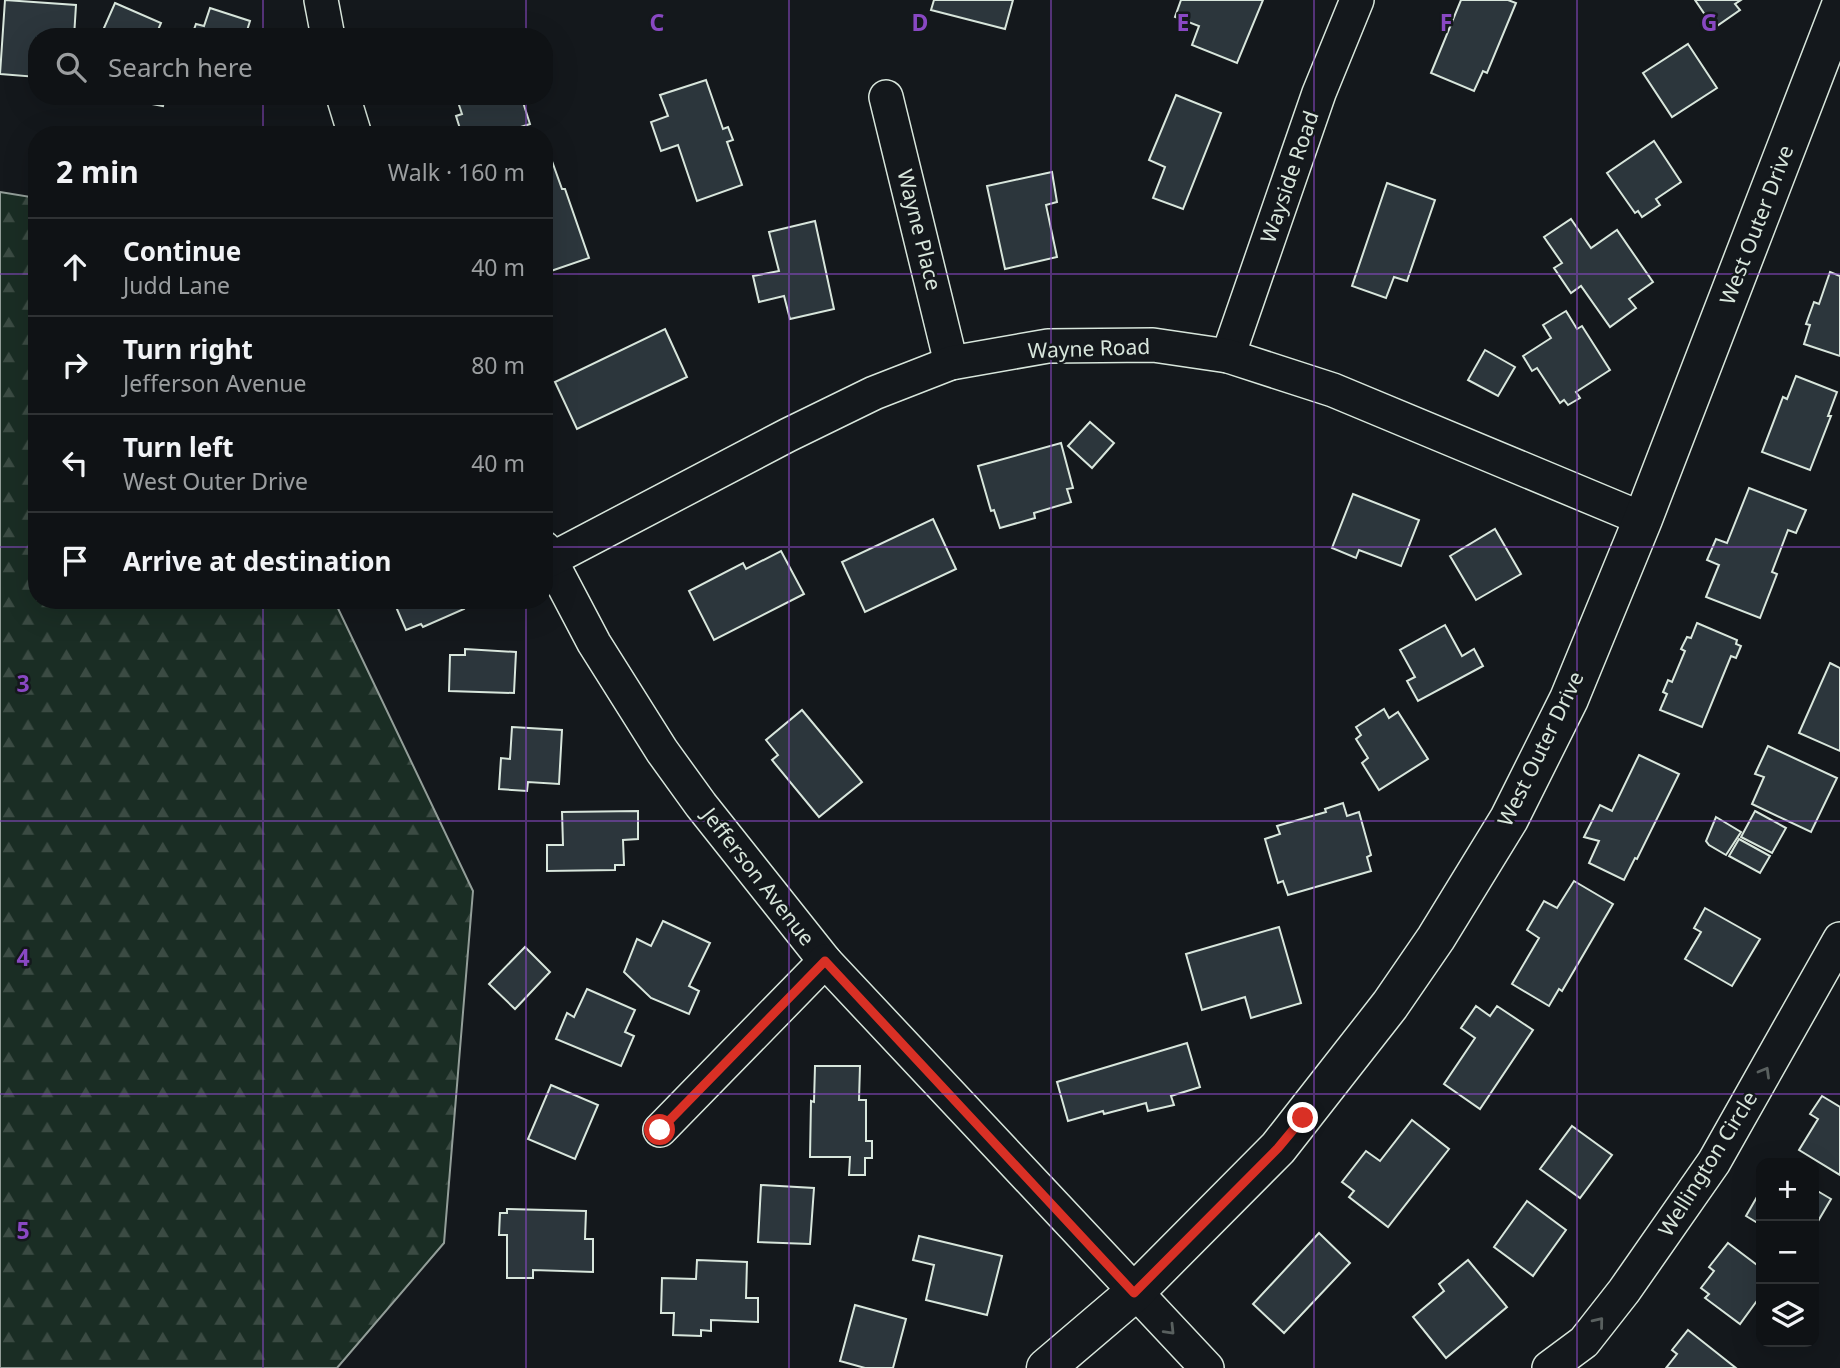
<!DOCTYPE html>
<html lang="en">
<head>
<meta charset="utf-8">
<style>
	:root { --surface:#0f1215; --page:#1d2022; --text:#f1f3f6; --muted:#9b9ea0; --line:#2f3234 }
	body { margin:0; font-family:"Noto Sans",sans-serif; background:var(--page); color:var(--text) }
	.controls { position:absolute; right:21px; bottom:21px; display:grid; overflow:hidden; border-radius:14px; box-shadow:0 7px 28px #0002 }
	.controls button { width:63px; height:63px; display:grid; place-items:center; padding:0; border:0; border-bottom:2px solid var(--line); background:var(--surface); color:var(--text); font:35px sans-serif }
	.stop { position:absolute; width:21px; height:21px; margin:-16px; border:5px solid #d93025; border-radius:50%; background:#fff }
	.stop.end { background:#d93025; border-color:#fff; box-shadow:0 2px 7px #0008 }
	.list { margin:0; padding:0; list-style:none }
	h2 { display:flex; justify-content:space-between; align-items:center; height:91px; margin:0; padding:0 28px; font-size:30px }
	h2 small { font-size:23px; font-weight:400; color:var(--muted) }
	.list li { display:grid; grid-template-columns:46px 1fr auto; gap:21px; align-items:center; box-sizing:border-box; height:98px; padding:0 28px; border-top:2px solid var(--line) }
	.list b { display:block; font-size:26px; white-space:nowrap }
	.list p { margin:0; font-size:23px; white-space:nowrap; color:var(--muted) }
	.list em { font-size:23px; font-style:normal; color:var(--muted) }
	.icon { flex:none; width:38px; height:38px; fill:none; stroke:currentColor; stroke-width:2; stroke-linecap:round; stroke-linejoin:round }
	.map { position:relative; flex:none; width:1840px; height:1368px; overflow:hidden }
	.search { position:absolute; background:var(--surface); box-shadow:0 7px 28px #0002; left:28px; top:28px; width:525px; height:77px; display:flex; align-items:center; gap:18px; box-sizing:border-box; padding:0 24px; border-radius:28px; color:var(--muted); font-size:26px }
	.panel { position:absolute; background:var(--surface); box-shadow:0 7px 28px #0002; left:28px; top:126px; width:525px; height:483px; border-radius:28px }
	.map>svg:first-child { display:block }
	.forest { fill:url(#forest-firs); stroke:#939e99; stroke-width:2 }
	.building { fill:#2c363c; stroke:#d8e6dc; stroke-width:2 }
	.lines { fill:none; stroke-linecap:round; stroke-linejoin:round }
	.minor-casing { stroke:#d8e6dc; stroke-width:36 }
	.tertiary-casing { stroke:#d8e6dc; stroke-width:41 }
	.minor { stroke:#14181c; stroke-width:33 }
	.tertiary { stroke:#14181c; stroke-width:38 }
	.oneway { stroke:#59605f }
	.route { stroke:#d93025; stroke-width:9 }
	.grid { fill:none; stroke:#8948c3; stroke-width:2; stroke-opacity:0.55 }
	.labels { text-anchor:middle; stroke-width:5; stroke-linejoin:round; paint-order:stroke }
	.street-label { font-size:21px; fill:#d8e6dc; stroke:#14181c }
	.grid-label { font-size:23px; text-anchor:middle; font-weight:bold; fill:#8948c3; stroke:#14181c; stroke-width:5; stroke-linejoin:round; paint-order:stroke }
</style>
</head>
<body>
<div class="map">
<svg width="1840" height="1368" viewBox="0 0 1840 1368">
	<defs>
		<pattern id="forest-firs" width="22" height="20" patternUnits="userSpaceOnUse" patternTransform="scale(1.75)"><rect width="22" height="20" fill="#1a2d24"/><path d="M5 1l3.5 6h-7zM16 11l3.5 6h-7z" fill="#3b4b43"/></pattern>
	</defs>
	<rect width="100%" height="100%" fill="#14181c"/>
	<!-- forest -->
	<polygon class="forest" points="0,192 37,198 37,600 334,600 473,891 444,1243 337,1368 0,1368"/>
	<!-- building -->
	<g class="building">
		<polygon points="5,0 76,5 74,37 37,37 37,77 0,74"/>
		<polygon points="934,0 1013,0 1005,29 931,10"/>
		<polygon points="1181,0 1263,0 1237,63 1192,45 1199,26 1175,17"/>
		<polygon points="1461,0 1508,0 1516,3 1487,73 1483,71 1474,91 1431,73"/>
		<polygon points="1695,0 1741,0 1735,4 1740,10 1714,28"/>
		<polygon points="115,3 161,23 155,37 100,37"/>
		<polygon points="210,8 250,21 245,37 198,37 192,35 196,24 204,26"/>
		<polygon points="1688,44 1717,88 1672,117 1643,73"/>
		<polygon points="706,80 723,129 728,127 733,140 727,142 742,185 697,201 678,145 661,151 651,122 668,116 660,95"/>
		<polygon points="1176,95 1221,113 1183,209 1153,198 1165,167 1149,160"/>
		<polygon points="142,96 165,96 163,106 141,102"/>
		<polygon points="456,96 521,96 530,124 496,135 462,135 456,116 462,114"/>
		<polygon points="1654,141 1681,182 1656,199 1660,205 1642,217 1638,211 1635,213 1607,173"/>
		<polygon points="548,150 562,189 565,189 589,258 545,273 544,152"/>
		<polygon points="1052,172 1057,202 1046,205 1057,257 1005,269 987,186"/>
		<polygon points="1387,183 1435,200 1407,281 1394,277 1386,298 1352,286"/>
		<polygon points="1571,219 1591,248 1617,230 1653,282 1629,299 1636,308 1610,327 1581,286 1571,293 1554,268 1562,263 1544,237"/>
		<polygon points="815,221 834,309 790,319 784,296 759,302 753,276 779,271 769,232"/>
		<polygon points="1830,272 1840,276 1840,356 1804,344 1810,325 1806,324 1814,302 1819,304"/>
		<polygon points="1566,311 1577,329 1582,326 1610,370 1576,392 1580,398 1568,405 1564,400 1560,403 1537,368 1532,371 1523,356 1551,338 1543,325"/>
		<polygon points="665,329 687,377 577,429 555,382"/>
		<polygon points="1485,350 1515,367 1498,396 1468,380"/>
		<polygon points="1796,376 1837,392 1828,416 1831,416 1810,470 1762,452 1783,397 1787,399"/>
		<polygon points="1090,422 1114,443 1092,468 1068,446"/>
		<polygon points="1061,443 1073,488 1067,489 1071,502 1034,513 1035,518 1000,528 994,510 991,511 978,466"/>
		<polygon points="1749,488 1806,510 1796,533 1788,530 1772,572 1777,574 1760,618 1706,597 1719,565 1707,560 1716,539 1727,543"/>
		<polygon points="1353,494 1419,520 1401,566 1359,550 1356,558 1332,548"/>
		<polygon points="933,519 956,569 865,612 842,562"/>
		<polygon points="1495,529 1521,574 1476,600 1450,556"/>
		<polygon points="781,551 804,594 714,640 689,591 743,563 746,569"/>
		<polygon points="393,600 461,600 464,609 423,627 421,624 406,630"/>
		<polygon points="1697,623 1737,640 1736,644 1741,646 1736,658 1731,656 1702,727 1660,710 1667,694 1663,692 1668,680 1672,682 1685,651 1681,649 1687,637 1691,638"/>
		<polygon points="1445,625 1462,656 1474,649 1483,666 1418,701 1407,681 1415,677 1400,650"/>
		<polygon points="465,649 516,652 514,693 449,691 450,655 465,655"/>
		<polygon points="1830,663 1840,668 1840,751 1799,733"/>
		<polygon points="1384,709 1389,718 1398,712 1428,759 1379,790 1362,763 1368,758 1356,739 1361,735 1356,727"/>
		<polygon points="802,710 862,782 819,817 772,760 778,755 766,740"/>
		<polygon points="512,727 562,730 559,784 528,782 527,791 499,789 501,758 510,759"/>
		<polygon points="1768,746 1837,778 1811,832 1752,804 1764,777 1755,774"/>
		<polygon points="1639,755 1679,774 1637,859 1635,858 1624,880 1589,863 1599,841 1584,837 1600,805 1612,811"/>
		<polygon points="1343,803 1347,816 1359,812 1371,855 1367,857 1371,871 1288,895 1283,881 1278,883 1265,839 1280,834 1277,826 1326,812 1325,809"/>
		<polygon points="638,811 638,839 623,840 624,865 615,865 615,870 547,871 547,845 563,845 562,812"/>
		<polygon points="1755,811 1786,828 1772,853 1741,837"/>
		<polygon points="1716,817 1741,832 1726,855 1709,845 1706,841"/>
		<polygon points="1739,839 1770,856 1760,873 1729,856"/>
		<polygon points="1574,881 1613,904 1562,991 1559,989 1549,1006 1512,984 1539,938 1527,930 1544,901 1557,908"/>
		<polygon points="1705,908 1760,939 1732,986 1685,959 1701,932 1694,928"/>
		<polygon points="663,921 710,943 689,986 699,991 689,1014 651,998 624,972 637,939 651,946"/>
		<polygon points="1279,927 1301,1003 1251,1018 1245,997 1202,1010 1186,954"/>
		<polygon points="525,947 550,972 515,1009 489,984"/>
		<polygon points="587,989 635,1010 625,1032 634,1036 621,1066 556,1039 567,1013 574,1017"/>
		<polygon points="1476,1006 1490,1016 1497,1006 1533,1030 1480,1109 1444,1084 1475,1038 1461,1028"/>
		<polygon points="1187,1043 1200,1087 1171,1096 1174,1105 1148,1111 1146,1103 1104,1114 1103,1111 1068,1121 1057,1082"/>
		<polygon points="815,1066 860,1066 859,1100 866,1100 866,1141 872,1141 872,1158 865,1158 865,1175 849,1175 850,1157 810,1157 811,1101 814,1102"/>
		<polygon points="551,1085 598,1105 575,1159 528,1139"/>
		<polygon points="1822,1096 1840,1107 1840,1175 1799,1150 1818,1119 1810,1114"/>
		<polygon points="1412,1120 1449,1149 1388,1227 1349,1197 1354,1191 1342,1182 1366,1151 1380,1161"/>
		<polygon points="1572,1126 1612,1155 1580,1198 1540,1169"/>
		<polygon points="761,1185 814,1188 810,1244 758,1242"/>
		<polygon points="1814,1189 1831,1199 1814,1228"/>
		<polygon points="1761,1190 1761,1225 1746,1216"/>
		<polygon points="1527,1201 1566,1230 1533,1276 1494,1247"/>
		<polygon points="507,1209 586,1211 585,1239 593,1239 593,1272 533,1270 533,1278 507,1278 507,1235 499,1235 500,1213 507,1213"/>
		<polygon points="1319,1233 1350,1263 1284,1333 1253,1304"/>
		<polygon points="919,1236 1002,1256 987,1315 926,1300 934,1265 913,1260"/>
		<polygon points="1728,1243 1761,1268 1761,1300 1759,1298 1740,1324 1705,1298 1709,1294 1701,1288 1714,1271 1709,1267"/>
		<polygon points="697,1260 747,1262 746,1298 758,1298 758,1322 711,1320 711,1331 701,1330 701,1336 673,1335 674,1313 661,1313 662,1278 696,1279"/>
		<polygon points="1468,1260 1507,1307 1446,1358 1413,1317 1444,1291 1439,1284"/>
		<polygon points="855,1305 906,1319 893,1368 865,1368 840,1361"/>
		<polygon points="1688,1330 1736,1368 1666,1368 1677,1354 1672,1350"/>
	</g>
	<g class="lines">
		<defs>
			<g id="minor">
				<polyline points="321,0 328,37"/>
				<polyline points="343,96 355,135"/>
				<polyline points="886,97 951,363"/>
				<polyline points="1228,356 1319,93 1357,0"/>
				<polyline points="544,548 594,643 662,751 701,805 825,961 1207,1368"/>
				<polyline points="550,560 788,435 874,393 951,363 1048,346 1153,345 1228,356 1333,390 1643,519"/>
				<polyline points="660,1130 825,961"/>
				<polyline points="1549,1368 1584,1342 1624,1291 1714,1162 1840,939"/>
			</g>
			<polyline id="tertiary" points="1046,1368 1134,1293 1278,1148 1390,1005 1436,938 1509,819 1569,699 1643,519 1840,8"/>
		</defs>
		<!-- minor casing -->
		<use href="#minor" class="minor-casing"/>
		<!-- tertiary casing -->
		<use href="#tertiary" class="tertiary-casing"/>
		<!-- minor -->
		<use href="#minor" class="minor"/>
		<!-- tertiary -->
		<use href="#tertiary" class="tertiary"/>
	</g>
	<!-- one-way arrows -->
	<defs><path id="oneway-chevron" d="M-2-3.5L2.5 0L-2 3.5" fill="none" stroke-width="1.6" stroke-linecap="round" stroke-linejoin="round" transform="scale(1.75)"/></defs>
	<g class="oneway">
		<use href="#oneway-chevron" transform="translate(1765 1072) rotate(-60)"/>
		<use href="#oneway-chevron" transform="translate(1599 1322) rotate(-51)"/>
		<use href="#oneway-chevron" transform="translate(1170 1330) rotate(46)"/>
	</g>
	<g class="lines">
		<!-- route -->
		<polyline class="route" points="660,1130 825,961 1134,1293 1278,1148 1303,1118"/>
	</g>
	<!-- grid -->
	<path class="grid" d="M263,0V37M526,0V37M789,0V1368M1051,0V1368M1314,0V1368M1577,0V1368M263,96V135M526,96V135M0,274H37M544,274H1840M0,547H37M544,547H1840M263,600V1368M526,600V1368M0,821H1840M0,1094H1840"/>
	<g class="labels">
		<!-- street labels -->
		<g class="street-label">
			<text transform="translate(1290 177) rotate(-71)" y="7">Wayside Road</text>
			<text transform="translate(1757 225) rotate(-69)" y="7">West Outer Drive</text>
			<text transform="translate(919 230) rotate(76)" y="7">Wayne Place</text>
			<text transform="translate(1089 349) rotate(-2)" y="7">Wayne Road</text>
			<text transform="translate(1541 749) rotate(-64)" y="7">West Outer Drive</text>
			<text transform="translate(758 877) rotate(52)" y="7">Jefferson Avenue</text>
			<text transform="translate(1708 1164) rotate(-58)" y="7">Wellington Circle</text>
		</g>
	</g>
	<g class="grid-label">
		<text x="657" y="31">C</text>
		<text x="920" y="31">D</text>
		<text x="1183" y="31">E</text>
		<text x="1446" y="31">F</text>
		<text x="1709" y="31">G</text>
		<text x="23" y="692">3</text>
		<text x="23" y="966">4</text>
		<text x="23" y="1239">5</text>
	</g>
</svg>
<div class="controls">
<button>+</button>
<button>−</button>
<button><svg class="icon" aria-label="layers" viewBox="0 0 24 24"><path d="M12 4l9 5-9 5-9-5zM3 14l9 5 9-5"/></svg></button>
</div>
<div class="stop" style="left:660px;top:1130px"></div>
<div class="stop end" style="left:1303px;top:1118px"></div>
<div class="search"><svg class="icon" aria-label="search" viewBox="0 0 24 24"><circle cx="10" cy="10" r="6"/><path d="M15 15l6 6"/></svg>Search here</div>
<section class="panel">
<h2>2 min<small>Walk · 160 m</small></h2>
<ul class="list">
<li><svg class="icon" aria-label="ahead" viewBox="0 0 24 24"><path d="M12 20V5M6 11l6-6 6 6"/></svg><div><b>Continue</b><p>Judd Lane</p></div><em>40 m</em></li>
<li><svg class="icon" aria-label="right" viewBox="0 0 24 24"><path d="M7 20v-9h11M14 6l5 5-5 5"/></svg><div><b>Turn right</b><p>Jefferson Avenue</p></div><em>80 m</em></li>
<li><svg class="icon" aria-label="left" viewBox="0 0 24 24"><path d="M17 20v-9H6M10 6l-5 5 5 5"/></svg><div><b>Turn left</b><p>West Outer Drive</p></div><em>40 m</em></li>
<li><svg class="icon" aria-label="arrive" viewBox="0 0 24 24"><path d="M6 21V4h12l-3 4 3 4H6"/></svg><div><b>Arrive at destination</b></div></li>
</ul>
</section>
</div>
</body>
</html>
